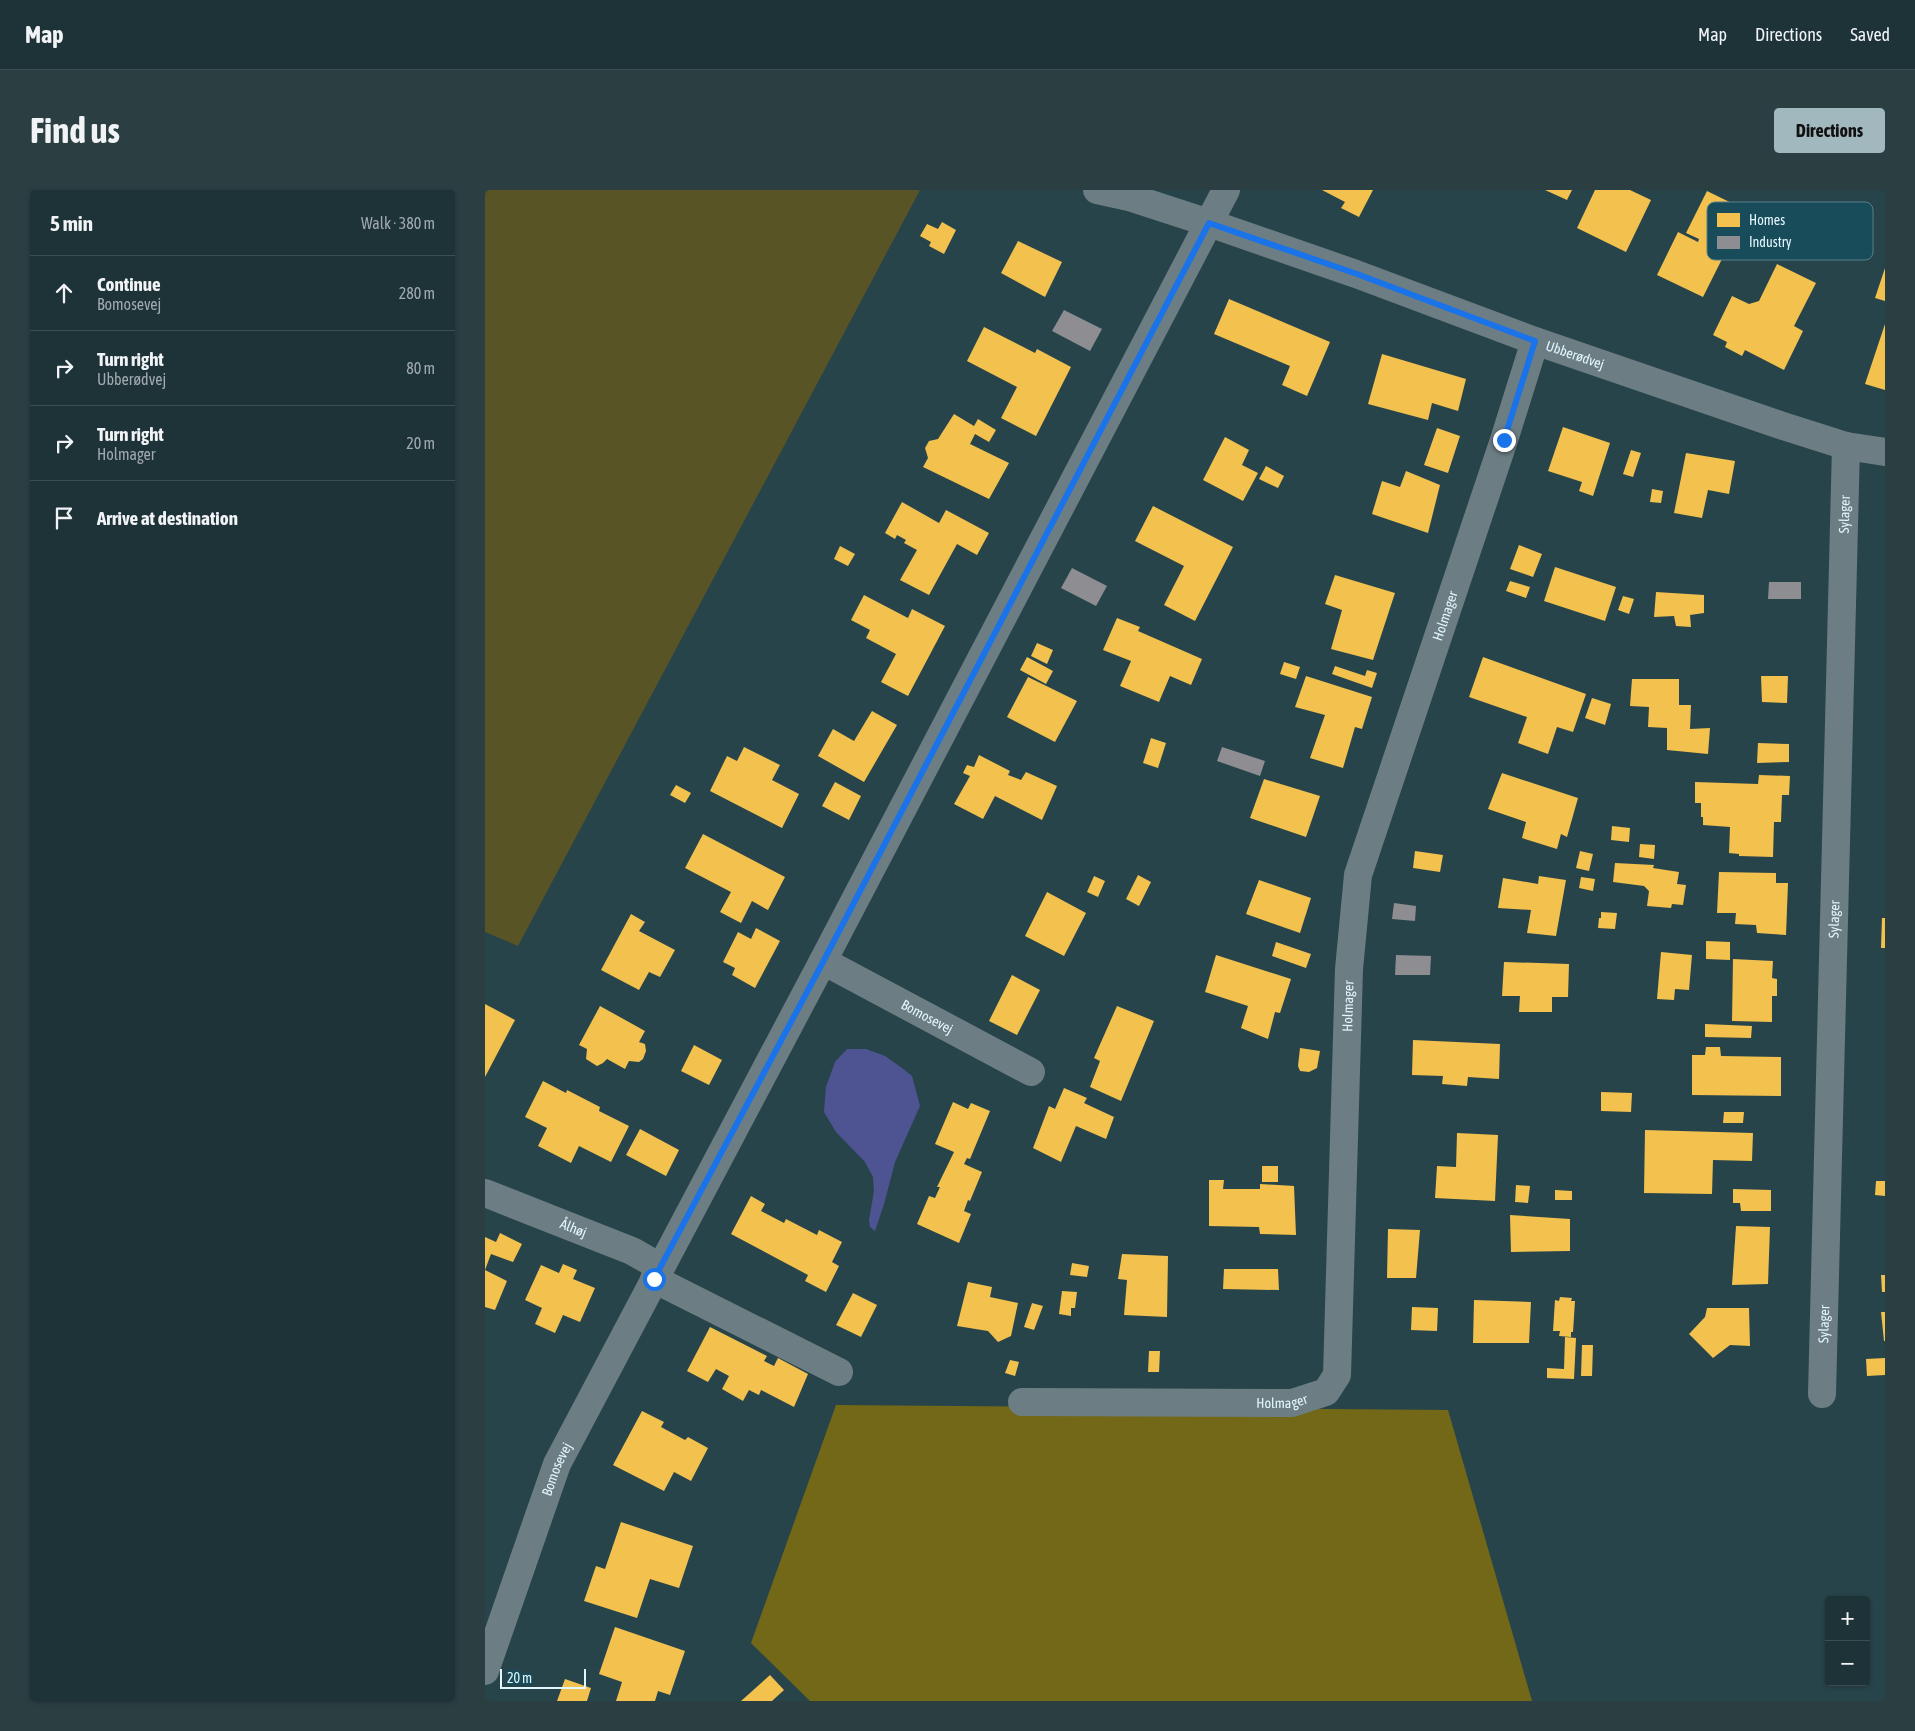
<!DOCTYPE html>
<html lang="en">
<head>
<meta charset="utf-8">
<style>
	:root { --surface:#1e3338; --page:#2b3f43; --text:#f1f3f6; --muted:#a1aaae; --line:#3c4e53; --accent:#a1b8bf }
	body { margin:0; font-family:"Asap Condensed",sans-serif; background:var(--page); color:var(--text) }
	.controls { position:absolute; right:15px; bottom:15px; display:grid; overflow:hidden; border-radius:5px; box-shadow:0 1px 4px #0004 }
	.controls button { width:45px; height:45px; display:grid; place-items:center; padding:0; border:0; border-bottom:1px solid var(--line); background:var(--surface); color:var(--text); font:25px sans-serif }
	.scale { position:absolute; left:15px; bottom:12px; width:86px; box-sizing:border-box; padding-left:5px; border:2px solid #e2f6fd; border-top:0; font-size:14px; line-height:18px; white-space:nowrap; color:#e2f6fd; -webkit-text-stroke:4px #194c5a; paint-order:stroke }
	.stop { position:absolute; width:15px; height:15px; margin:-11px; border:4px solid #1a73e8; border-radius:50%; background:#fff }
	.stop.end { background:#1a73e8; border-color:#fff; box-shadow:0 1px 5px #0008 }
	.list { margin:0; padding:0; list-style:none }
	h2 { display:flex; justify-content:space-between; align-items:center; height:65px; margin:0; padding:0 20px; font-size:21px }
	h2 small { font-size:16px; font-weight:400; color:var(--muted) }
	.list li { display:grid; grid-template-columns:32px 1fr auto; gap:15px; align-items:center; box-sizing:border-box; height:75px; padding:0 20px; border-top:1px solid var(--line) }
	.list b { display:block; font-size:19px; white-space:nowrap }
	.list p { margin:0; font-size:16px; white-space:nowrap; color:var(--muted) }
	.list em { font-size:16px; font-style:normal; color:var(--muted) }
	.icon { flex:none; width:28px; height:28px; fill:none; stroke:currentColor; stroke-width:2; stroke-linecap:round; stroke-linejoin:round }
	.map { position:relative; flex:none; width:1400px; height:1511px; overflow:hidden; border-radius:5px }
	header { display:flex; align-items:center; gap:30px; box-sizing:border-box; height:70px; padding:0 25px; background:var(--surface); border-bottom:1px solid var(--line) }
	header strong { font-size:24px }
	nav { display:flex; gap:28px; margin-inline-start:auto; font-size:18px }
	.intro { display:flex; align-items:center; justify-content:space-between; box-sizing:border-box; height:120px; padding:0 30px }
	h1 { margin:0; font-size:35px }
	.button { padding:12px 22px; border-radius:5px; background:var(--accent); color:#111; font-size:18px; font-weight:700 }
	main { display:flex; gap:30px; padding:0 30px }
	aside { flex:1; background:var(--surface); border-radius:5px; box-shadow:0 1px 4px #0004 }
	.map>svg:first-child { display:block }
	.green { fill:#595425 }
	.forest { fill:#726817 }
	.water { fill:#4e5492 }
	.homes { fill:#f2c14e }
	.industry { fill:#8d8d92 }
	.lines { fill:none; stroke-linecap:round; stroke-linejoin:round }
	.minor { stroke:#6c7e83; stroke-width:28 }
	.route { stroke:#1a73e8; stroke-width:6 }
	.labels { text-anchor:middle; stroke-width:5; stroke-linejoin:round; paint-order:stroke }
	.street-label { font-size:14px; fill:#e2f6fd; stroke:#194c5a }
	.key { fill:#194c5a; stroke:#557f8b; stroke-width:1 }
	.key-label { font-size:14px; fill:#e2f6fd }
</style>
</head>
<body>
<header>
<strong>Map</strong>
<nav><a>Map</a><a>Directions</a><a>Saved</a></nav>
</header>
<div class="intro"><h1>Find us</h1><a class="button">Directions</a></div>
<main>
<aside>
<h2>5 min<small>Walk · 380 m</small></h2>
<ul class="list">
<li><svg class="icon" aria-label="ahead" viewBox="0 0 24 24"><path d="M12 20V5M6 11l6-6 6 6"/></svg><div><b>Continue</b><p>Bomosevej</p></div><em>280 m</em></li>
<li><svg class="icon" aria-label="right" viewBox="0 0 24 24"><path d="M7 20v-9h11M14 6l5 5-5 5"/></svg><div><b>Turn right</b><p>Ubberødvej</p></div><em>80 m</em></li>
<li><svg class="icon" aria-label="right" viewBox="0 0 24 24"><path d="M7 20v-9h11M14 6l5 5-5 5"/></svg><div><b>Turn right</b><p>Holmager</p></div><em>20 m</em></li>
<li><svg class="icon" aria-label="arrive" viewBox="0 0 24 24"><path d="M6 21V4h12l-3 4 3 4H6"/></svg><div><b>Arrive at destination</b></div></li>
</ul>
</aside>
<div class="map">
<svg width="1400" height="1511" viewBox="0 0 1400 1511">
	<rect width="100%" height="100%" fill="#28444b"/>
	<!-- green -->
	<polygon class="green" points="0,0 435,0 33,756 0,742"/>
	<!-- forest -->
	<polygon class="forest" points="351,1215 963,1220 1047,1511 325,1511 266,1453"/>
	<!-- water -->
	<polygon class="water" points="362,859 381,859 400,866 417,878 427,886 435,916 410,972 399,1014 390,1041 385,1037 384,1030 389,1001 388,987 380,972 351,942 339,922 341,897 350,872"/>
	<!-- homes -->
	<g class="homes">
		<polygon points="837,0 888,0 874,27 856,18 860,12"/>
		<polygon points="1060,0 1087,0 1082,10"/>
		<polygon points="1110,0 1145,0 1166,10 1141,62 1092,38"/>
		<polygon points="1222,1 1267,23 1246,66 1238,61 1237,64 1239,65 1218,107 1172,85 1193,42 1213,52 1214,49 1201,43"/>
		<polygon points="457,32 471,40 459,64 444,56 446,52 435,46 442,34 453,39"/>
		<polygon points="533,51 577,72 560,107 516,83"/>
		<polygon points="1292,74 1331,93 1309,136 1318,141 1299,180 1260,160 1257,166 1240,157 1242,152 1228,145 1247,106 1264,114 1274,111"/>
		<polygon points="1400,78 1400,111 1390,108"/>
		<polygon points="744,109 845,152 822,206 797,195 805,176 729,144"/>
		<polygon points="1400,134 1400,200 1380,194"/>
		<polygon points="499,137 550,163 552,159 586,177 551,246 516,228 532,197 482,171"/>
		<polygon points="897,164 981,189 973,221 947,213 943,230 883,214"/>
		<polygon points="469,224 489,236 493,229 511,240 504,252 490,244 485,254 524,273 504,309 438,277 443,268 440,258 444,251 453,249"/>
		<polygon points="1078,237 1125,253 1108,306 1094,301 1097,292 1063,281"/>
		<polygon points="952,238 975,246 963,283 939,275"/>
		<polygon points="740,247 764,260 757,275 773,283 758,311 718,290"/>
		<polygon points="1146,260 1156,263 1148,287 1138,284"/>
		<polygon points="1201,263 1250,271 1244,304 1223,300 1217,328 1189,323"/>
		<polygon points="781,276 799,286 793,298 774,289"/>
		<polygon points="921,281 955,295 943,343 887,324 897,291 915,297"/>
		<polygon points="1167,299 1178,301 1176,313 1165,312"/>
		<polygon points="417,312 454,333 461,320 504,343 492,365 472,354 444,405 415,390 432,360 419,353 421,350 412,345 410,349 400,343"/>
		<polygon points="668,316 748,357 710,431 679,415 699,376 650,351"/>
		<polygon points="1034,355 1057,364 1048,387 1025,379"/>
		<polygon points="355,356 370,364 363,376 349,369"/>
		<polygon points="1070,377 1131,397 1120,431 1059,411"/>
		<polygon points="850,385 910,403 888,470 846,459 857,420 840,414"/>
		<polygon points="1025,391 1045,397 1041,408 1021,401"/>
		<polygon points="1171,402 1219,405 1219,423 1205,425 1206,437 1191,436 1189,426 1169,427"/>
		<polygon points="379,405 423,428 427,419 460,436 423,506 396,492 411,464 381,448 385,440 366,430"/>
		<polygon points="1138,406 1149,409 1144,424 1133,420"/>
		<polygon points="632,428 655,437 653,441 717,469 706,495 685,486 674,512 635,496 646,471 618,460"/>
		<polygon points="552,453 568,460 562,474 546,466"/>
		<polygon points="542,467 568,481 561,494 535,480"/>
		<polygon points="998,467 1101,504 1088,542 1072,537 1063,564 1033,553 1042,527 984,507"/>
		<polygon points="799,472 815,477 811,489 795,484"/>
		<polygon points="850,476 880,486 882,480 892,483 887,498 847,484"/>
		<polygon points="821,486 887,507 877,539 870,537 858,578 825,568 840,525 810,517"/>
		<polygon points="1276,486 1303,486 1302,513 1277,512"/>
		<polygon points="543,487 592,511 570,552 522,527"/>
		<polygon points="1147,489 1194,489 1194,515 1206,515 1205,539 1225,538 1223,564 1182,560 1182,538 1163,537 1164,517 1145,516"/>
		<polygon points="1107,508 1126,514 1120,535 1100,528"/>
		<polygon points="387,521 412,535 379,592 333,566 348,539 369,551"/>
		<polygon points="666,548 681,553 673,578 658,573"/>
		<polygon points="1273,553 1304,554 1304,572 1272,573"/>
		<polygon points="259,557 295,575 287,590 314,604 297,638 225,601 242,566 252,571"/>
		<polygon points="494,565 525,581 523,585 536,590 541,582 572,596 557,630 510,606 498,629 469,614 485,586 478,583 482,575 489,577"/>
		<polygon points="1017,583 1093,608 1082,647 1076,644 1072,659 1037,648 1041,632 1003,619"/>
		<polygon points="1274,585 1305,586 1304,605 1297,605 1296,632 1289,632 1288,667 1254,666 1254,664 1244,663 1245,637 1218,635 1218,627 1216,627 1216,613 1210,613 1210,592 1273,594"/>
		<polygon points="779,589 835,606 821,647 765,628"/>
		<polygon points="350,592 376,606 364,630 337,616"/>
		<polygon points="191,595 206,603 200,613 185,605"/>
		<polygon points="1127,636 1145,638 1144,652 1126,650"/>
		<polygon points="218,644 300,687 283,720 267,711 256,733 235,722 246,702 200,678"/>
		<polygon points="1155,654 1170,655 1169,669 1154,667"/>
		<polygon points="930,661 958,665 955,682 928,678"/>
		<polygon points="1095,661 1108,664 1104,681 1091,678"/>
		<polygon points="1130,673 1169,675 1168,678 1194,682 1192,694 1201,695 1198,715 1187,714 1186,718 1162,716 1164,701 1159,696 1128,692"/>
		<polygon points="1234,682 1291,683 1291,693 1303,693 1301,745 1272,743 1271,735 1250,734 1251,723 1232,723"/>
		<polygon points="653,685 666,692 654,716 641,709"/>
		<polygon points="609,686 620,691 613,707 602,702"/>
		<polygon points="1054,686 1081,690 1071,746 1042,743 1046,720 1013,718 1018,688 1053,694"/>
		<polygon points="1096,687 1110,689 1108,701 1094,698"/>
		<polygon points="774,690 826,708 815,743 761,724"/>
		<polygon points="562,702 601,723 579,766 540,746"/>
		<polygon points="1116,722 1132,723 1130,739 1113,738 1114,728 1116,728"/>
		<polygon points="146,724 160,732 154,741 190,760 175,787 164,782 154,800 116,780"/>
		<polygon points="1397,728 1400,728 1400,758 1396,758"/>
		<polygon points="271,738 295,751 270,798 247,785 250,778 238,772 253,742 266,749"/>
		<polygon points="1221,751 1245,752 1245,770 1221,769"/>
		<polygon points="791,752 826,764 821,778 787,766"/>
		<polygon points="1176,762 1207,765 1204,800 1190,799 1189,810 1172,809"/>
		<polygon points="731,765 806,789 795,823 790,822 783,849 756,838 763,816 720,802"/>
		<polygon points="1248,769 1288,771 1287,788 1292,789 1292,806 1287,806 1287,832 1247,831"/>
		<polygon points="1019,772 1084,774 1083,807 1067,807 1067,822 1034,822 1035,806 1017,806"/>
		<polygon points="527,785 555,800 532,845 504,831"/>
		<polygon points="0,814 30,830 0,887"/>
		<polygon points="115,816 160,841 154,852 160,854 161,861 158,869 154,872 144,871 140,879 122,869 118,873 112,876 101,869 102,859 94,855"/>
		<polygon points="632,816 669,831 636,911 605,897 615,871 609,868"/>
		<polygon points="1220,834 1267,836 1266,848 1220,847"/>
		<polygon points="928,850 1015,854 1014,889 983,887 982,896 957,894 958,886 927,885"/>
		<polygon points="209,855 237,870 224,895 196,881"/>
		<polygon points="1221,857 1235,857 1236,866 1296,867 1296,906 1207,905 1207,865 1220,865"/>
		<polygon points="815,858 835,861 832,878 824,882 815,881 813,876"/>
		<polygon points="58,891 81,903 82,900 115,917 114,921 144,936 126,972 94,956 86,973 53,956 62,938 40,927"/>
		<polygon points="579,898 602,908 599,913 629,927 621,949 591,936 576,972 548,958 564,916 570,919"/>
		<polygon points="1116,902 1147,903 1146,922 1116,921"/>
		<polygon points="468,912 483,919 486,913 505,921 485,969 482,968 479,974 497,982 485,1011 483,1010 479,1021 486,1024 474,1053 432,1034 444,1006 450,1008 455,997 452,997 469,962 450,954"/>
		<polygon points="1239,922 1259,922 1258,933 1238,933"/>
		<polygon points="155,939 194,960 181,986 141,965"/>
		<polygon points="1160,940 1268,943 1267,971 1228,970 1227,1004 1159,1003"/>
		<polygon points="972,943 1013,945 1010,1011 950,1008 952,976 971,977"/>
		<rect x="777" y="976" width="16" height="16"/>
		<polygon points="724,990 739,990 738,999 775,999 775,994 809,996 811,1045 775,1044 774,1037 724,1036"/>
		<polygon points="1391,991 1400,991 1400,1006 1390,1005"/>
		<polygon points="1031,995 1045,996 1043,1013 1030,1012"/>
		<polygon points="1248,999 1286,1000 1286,1021 1256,1021 1255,1013 1248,1013"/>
		<polygon points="1070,1000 1087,1001 1087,1010 1070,1010"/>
		<polygon points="266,1006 280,1014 276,1021 299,1033 301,1029 332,1045 334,1040 357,1052 347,1072 354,1076 341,1102 320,1091 323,1085 246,1044"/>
		<polygon points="1025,1025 1085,1029 1085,1061 1026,1062"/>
		<polygon points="1251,1036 1285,1037 1283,1094 1247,1095"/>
		<polygon points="903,1039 935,1040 931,1088 902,1088"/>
		<polygon points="15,1043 37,1054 28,1072 6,1064 0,1080 0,1047 11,1052"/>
		<polygon points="637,1064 683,1066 682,1127 639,1125 642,1090 633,1089"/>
		<polygon points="587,1073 604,1076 602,1087 585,1085"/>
		<polygon points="78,1074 92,1080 88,1089 110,1098 95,1132 78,1125 70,1143 50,1134 57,1118 40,1110 56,1075 74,1083"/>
		<polygon points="739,1079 793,1079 794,1100 738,1099"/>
		<polygon points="0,1080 22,1091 10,1120 0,1117"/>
		<polygon points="1396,1085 1400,1085 1400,1102 1397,1102"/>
		<polygon points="483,1092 507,1097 505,1107 533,1113 526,1146 513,1152 503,1141 472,1136"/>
		<polygon points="577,1101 592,1102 590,1118 586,1118 586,1126 574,1124"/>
		<polygon points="368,1103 392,1115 376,1147 351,1135"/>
		<polygon points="1075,1107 1087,1108 1086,1111 1090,1111 1088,1142 1086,1142 1086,1147 1074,1146 1075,1141 1068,1141 1070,1110 1074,1111"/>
		<polygon points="989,1110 1046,1112 1044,1153 988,1153"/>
		<polygon points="547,1113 558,1116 549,1140 539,1137"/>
		<polygon points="927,1117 953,1118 952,1141 926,1140"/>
		<polygon points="1222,1118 1264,1118 1265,1156 1245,1155 1228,1168 1204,1144 1220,1127"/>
		<polygon points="1396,1122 1400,1122 1400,1151 1399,1151"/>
		<polygon points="225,1137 282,1166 279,1171 289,1176 293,1168 323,1184 309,1217 276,1200 274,1205 264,1200 258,1211 237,1199 244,1186 231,1179 223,1192 202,1181"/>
		<polygon points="1080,1147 1091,1148 1089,1189 1062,1188 1062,1178 1079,1179"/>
		<polygon points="1097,1155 1108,1155 1107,1186 1096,1186"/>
		<polygon points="664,1161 675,1161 674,1182 663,1182"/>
		<polygon points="1400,1168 1400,1185 1382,1186 1381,1169"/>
		<polygon points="525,1170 534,1172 530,1186 520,1183"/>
		<polygon points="157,1221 179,1232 176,1237 200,1250 203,1247 223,1258 206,1291 189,1282 179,1301 128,1275"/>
		<polygon points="136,1332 208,1356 194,1398 165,1389 152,1428 99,1411 111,1376 120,1379"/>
		<polygon points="130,1437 200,1461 185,1505 173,1501 170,1511 131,1511 137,1492 114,1484"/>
		<polygon points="285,1485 299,1500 287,1511 256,1511"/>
		<polygon points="80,1489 106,1498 102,1511 72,1511"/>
	</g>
	<!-- industry -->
	<g class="industry">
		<polygon points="579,120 617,139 605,161 567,141"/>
		<polygon points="587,378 622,396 611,416 576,398"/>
		<polygon points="1284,392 1316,392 1316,409 1283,409"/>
		<polygon points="737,557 780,571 775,586 732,571"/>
		<polygon points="909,713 931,716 930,731 907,729"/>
		<polygon points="911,765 946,766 945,785 910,785"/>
	</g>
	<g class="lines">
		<!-- minor -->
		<g class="minor">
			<path id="s1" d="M612,0L644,7L724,33L871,84L1050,151L1295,235L1361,256L1400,262"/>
			<path id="s2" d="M338,771L546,882"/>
			<path id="s3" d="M0,1003L147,1061L175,1077"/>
			<polyline points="169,1089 354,1182"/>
			<path id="s4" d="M1337,1204L1361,256"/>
			<path id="s5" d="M537,1212L807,1213L841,1202L852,1185L864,779L873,685L1019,250L1050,151"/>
			<path id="s6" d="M0,1481L72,1274L338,771L741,0"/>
		</g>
	</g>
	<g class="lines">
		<!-- route -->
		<polyline class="route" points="169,1089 338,772 724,33 872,84 1050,151 1019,250"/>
	</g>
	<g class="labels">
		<!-- street labels -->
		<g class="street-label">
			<text dy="5" stroke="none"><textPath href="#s1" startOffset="506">Ubberødvej</textPath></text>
			<text dy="5" stroke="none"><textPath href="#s4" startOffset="880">Sylager</textPath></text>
			<text dy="5" stroke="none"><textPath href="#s5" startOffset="1100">Holmager</textPath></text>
			<text dy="5" stroke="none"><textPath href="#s4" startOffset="475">Sylager</textPath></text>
			<text dy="5" stroke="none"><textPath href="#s5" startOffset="695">Holmager</textPath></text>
			<text dy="5" stroke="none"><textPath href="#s2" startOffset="118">Bomosevej</textPath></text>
			<text dy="5" stroke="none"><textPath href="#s3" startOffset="95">Ålhøj</textPath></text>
			<text dy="5" stroke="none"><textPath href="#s4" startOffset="70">Sylager</textPath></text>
			<text dy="5" stroke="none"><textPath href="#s5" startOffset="260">Holmager</textPath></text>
			<text dy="5" stroke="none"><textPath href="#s6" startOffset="214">Bomosevej</textPath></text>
		</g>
	</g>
	<!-- legend -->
	<rect x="1222" y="12" width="166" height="58" rx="8" class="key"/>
	<rect x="1232" y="23" width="23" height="14" fill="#f2c14e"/>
	<rect x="1232" y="46" width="23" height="13" fill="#8d8d92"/>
	<g class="key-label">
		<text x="1264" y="35">Homes</text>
		<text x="1264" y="57">Industry</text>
	</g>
</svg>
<div class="controls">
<button>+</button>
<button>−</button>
</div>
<div class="scale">20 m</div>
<div class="stop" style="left:169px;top:1089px"></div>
<div class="stop end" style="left:1019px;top:250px"></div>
</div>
</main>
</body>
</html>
